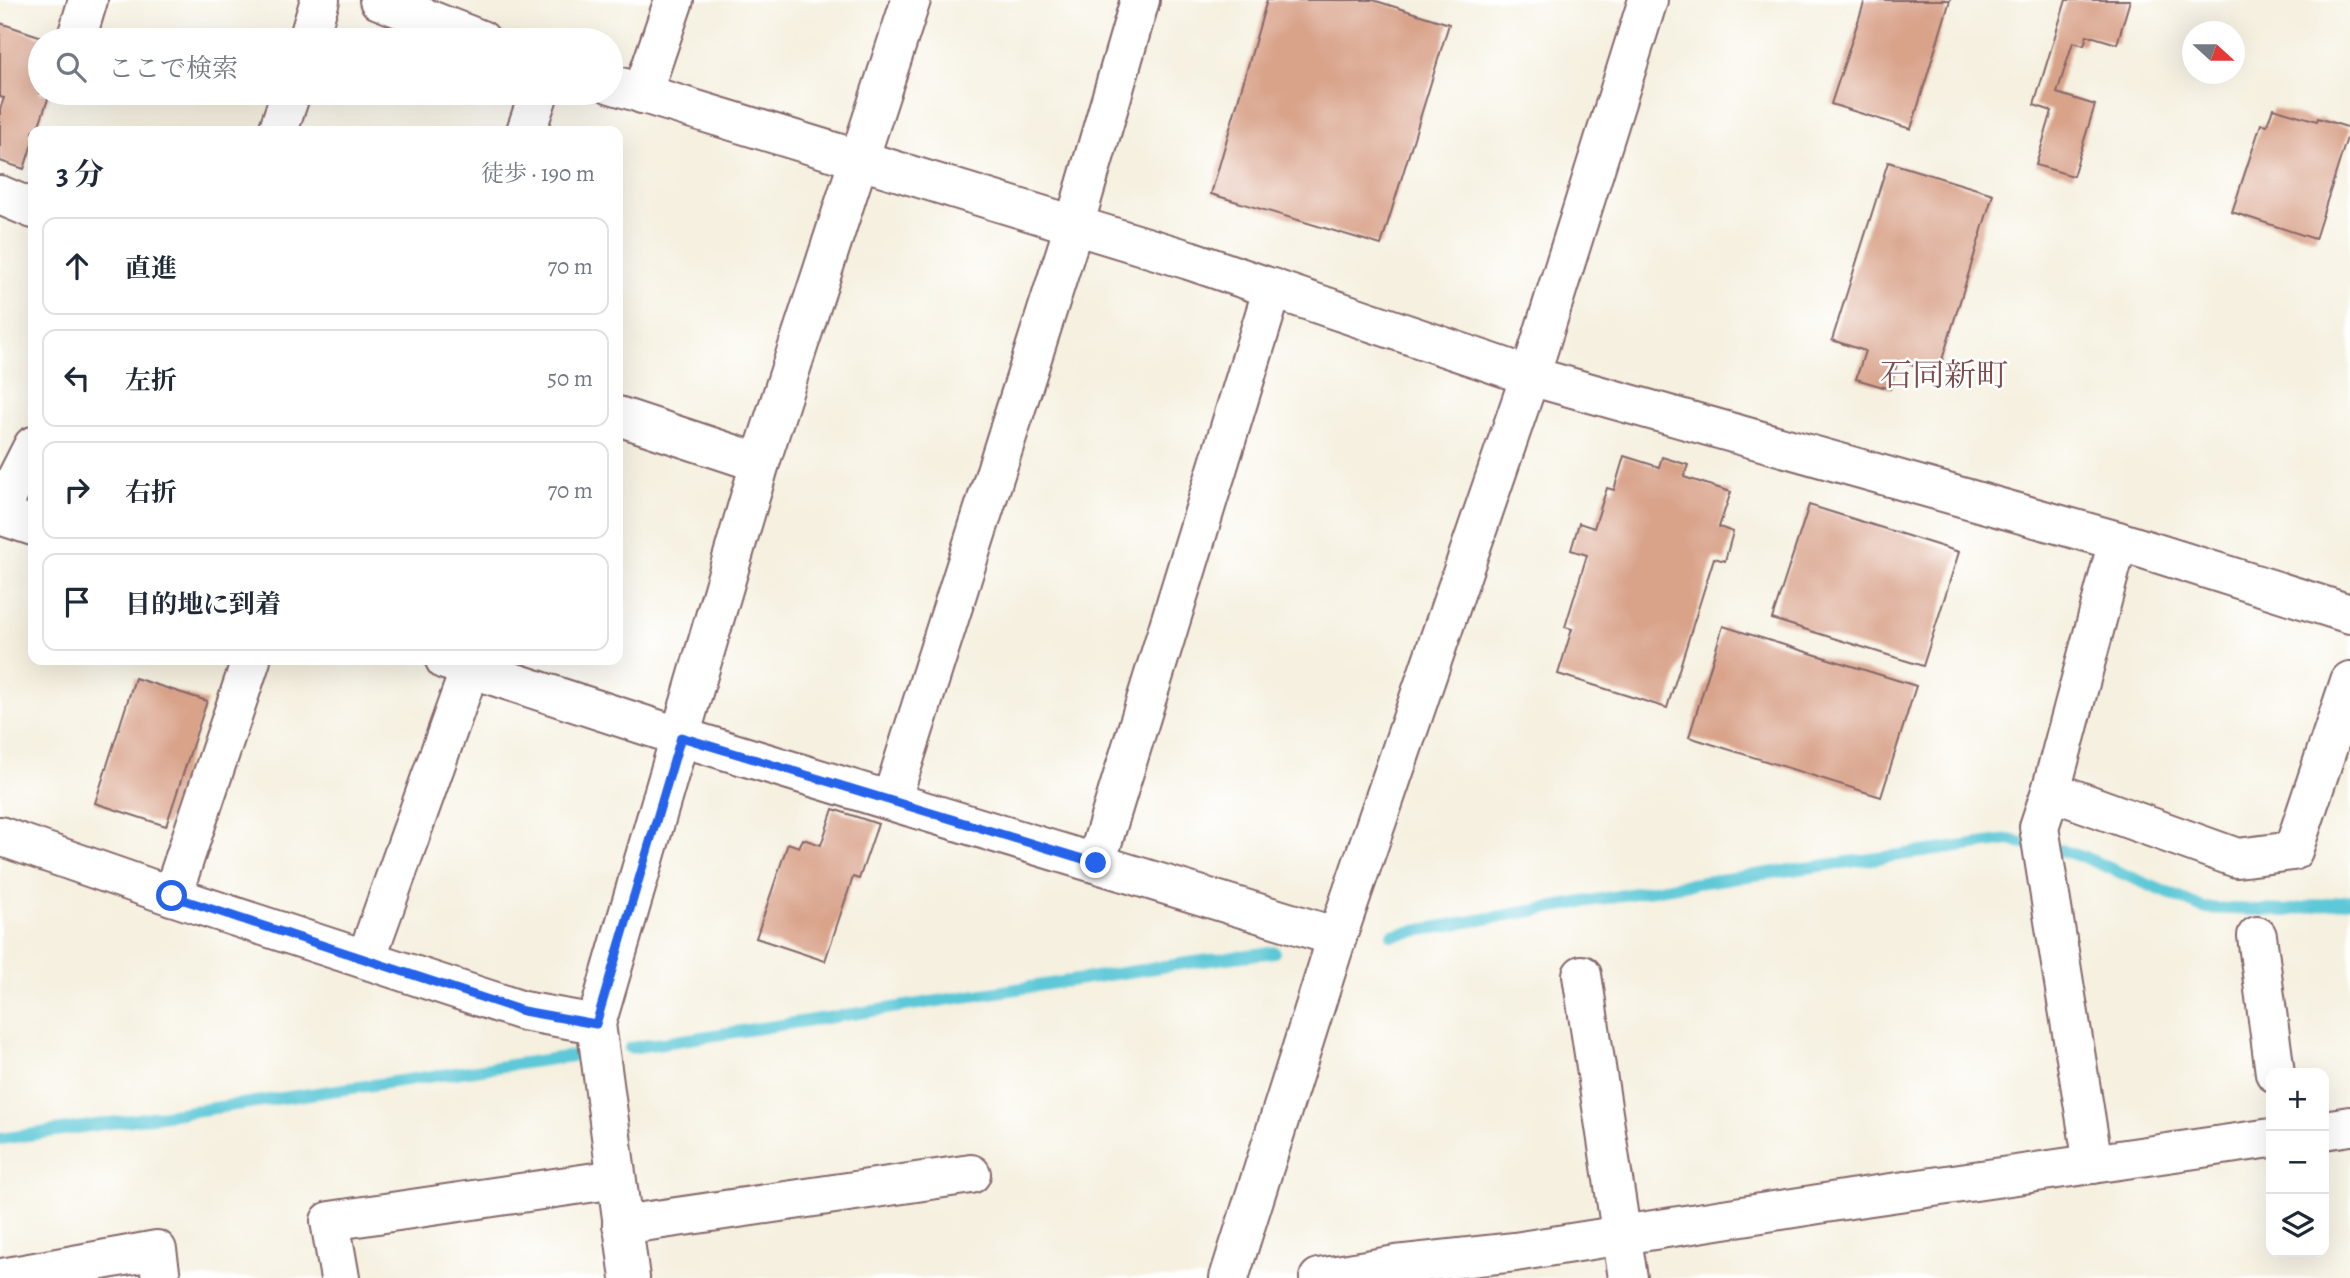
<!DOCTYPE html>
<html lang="ja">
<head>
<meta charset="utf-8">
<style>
	:root { --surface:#fff; --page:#f6f6f7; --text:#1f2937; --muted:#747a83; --line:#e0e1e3 }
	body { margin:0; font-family:Alegreya,"Noto Serif JP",serif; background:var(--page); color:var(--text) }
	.controls { position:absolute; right:21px; bottom:21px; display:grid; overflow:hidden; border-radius:14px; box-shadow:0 7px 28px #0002 }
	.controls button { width:63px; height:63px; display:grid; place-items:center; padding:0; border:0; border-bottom:2px solid var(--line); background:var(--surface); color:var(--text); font:35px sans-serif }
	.compass { position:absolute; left:2182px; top:21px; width:63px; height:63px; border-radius:50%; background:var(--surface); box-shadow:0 7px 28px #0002; rotate:111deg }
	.stop { position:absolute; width:21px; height:21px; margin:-16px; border:5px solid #2563eb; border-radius:50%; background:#fff }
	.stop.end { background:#2563eb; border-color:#fff; box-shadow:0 2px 7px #0008 }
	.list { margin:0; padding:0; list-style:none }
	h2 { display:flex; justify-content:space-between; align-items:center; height:91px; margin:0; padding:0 28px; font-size:30px }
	h2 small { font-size:23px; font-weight:400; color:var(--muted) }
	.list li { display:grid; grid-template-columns:46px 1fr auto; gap:21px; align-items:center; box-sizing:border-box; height:98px; margin:0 14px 14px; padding:0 14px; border:2px solid var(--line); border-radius:14px }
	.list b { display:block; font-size:26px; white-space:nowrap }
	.list em { font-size:23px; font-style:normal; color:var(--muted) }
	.icon { flex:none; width:38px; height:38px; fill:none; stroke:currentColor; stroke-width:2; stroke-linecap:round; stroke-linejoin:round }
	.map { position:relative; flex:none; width:2350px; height:1278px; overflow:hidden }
	.search { position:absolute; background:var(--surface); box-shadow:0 7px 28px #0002; left:28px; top:28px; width:595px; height:77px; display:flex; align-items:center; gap:18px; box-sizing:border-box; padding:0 24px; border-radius:38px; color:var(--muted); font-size:26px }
	.panel { position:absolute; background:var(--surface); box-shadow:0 7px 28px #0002; left:28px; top:126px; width:595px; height:539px; border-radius:14px }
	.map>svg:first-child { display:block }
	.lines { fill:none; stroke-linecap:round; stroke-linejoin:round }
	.stream { stroke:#5dc8d7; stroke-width:12 }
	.building { fill:#d9a38a }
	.street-casing { stroke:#86686a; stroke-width:42 }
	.secondary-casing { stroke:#86686a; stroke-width:42 }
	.street { stroke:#fff; stroke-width:38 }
	.secondary { stroke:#fff; stroke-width:38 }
	.route { stroke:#2563eb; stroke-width:9 }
	.labels { text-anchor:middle; stroke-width:5; stroke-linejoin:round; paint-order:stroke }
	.quarter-label { font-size:32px; fill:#7c4d4c; stroke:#fff }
</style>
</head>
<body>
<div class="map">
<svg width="2350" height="1278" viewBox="0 0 2350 1278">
	<rect width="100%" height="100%" fill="#fff"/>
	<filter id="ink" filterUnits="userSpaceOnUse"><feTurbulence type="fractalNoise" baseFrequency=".0143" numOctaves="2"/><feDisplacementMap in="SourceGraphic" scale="14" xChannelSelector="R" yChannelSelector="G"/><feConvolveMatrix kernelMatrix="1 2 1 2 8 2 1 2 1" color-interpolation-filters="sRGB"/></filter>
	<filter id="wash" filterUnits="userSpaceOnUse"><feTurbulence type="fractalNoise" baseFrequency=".00686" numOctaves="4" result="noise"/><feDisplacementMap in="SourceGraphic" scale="28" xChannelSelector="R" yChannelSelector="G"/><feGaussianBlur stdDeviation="1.57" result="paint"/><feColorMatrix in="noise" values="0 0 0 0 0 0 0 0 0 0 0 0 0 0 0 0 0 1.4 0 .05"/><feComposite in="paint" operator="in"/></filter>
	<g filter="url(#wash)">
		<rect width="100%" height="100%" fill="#f5f0df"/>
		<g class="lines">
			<!-- stream -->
			<g class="stream">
				<polyline points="2060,850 2086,858 2203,908 2286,911 2350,900"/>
				<polyline points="1392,935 1682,885 2009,840 2031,845"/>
				<polyline points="630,1048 1187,963 1274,952"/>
				<polyline points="0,1139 586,1054"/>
			</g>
		</g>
		<g id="blocks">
			<!-- building -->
			<g class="building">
				<polygon points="1267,0 1373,0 1449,24 1381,245 1211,194"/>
				<polygon points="1865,0 1950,0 1911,129 1831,104"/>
				<polygon points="2066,0 2130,0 2117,44 2087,35 2084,45 2073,42 2057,93 2095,105 2073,176 2036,165 2052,111 2034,105"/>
				<polygon points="0,23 51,40 40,40 40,93 50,93 37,131 33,131 33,141 24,169 0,161 0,109 4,98 0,97"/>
				<polygon points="2273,108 2317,121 2318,118 2350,128 2315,239 2232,212 2261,124 2267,125"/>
				<polygon points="1888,162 1993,194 1938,373 1898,360 1890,389 1856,379 1865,351 1832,340"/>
				<polygon points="1624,456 1659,467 1662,457 1688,465 1684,477 1731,492 1719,527 1733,532 1725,561 1714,558 1667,708 1558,674 1572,629 1565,627 1587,555 1571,550 1579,523 1594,528 1607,488 1614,490"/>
				<polygon points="1809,505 1959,552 1923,666 1772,619"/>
				<polygon points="1723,626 1916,686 1881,797 1689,737"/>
				<polygon points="135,678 207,701 166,826 95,803"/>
				<polygon points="833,809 878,824 859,879 853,877 825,961 756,938 788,843 799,847 803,839 821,845"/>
			</g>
		</g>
	</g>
	<g filter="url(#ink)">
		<use href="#blocks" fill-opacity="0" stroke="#86686a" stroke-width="2"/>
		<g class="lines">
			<defs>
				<g id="street">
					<polyline points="379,0 481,40"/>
					<polyline points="76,40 88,0"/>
					<polyline points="308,40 320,0"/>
					<polyline points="611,84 1189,260 1530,376 2118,541 2350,614"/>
					<polyline points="642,94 674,0"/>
					<polyline points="278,131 291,93"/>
					<polyline points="526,131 539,93"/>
					<polyline points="0,195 33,209"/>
					<polyline points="618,416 760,463"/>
					<polyline points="0,511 33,446"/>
					<polyline points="0,515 33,526"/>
					<polyline points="2118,541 2051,791 2237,858 2293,851 2350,681"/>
					<polyline points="445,660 681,737 1337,937"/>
					<polyline points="2051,791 2039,827 2093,1164"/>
					<polyline points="891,801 1074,226 1140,0"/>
					<polyline points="0,836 172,896 523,1011 596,1024"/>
					<polyline points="1096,863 1273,288"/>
					<polyline points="172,896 251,660"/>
					<polyline points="2257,936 2275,1073"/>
					<polyline points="366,959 473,660"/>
					<polyline points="1582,975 1628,1278"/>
					<polyline points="2324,1130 2350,1126"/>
					<polyline points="622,1225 971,1174"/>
					<polyline points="2,1278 157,1250 161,1278"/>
					<polyline points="340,1278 330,1221 616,1179"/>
					<polyline points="630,1278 596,1024 760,463 911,0"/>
					<polyline points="1319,1278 1396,1265 1515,1252 1850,1199 2271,1138"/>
				</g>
				<polyline id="secondary" points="1229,1278 1337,937 1530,376 1648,0"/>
			</defs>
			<!-- street casing -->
			<use href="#street" class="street-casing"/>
			<!-- secondary casing -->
			<use href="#secondary" class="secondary-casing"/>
			<!-- street -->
			<use href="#street" class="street"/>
			<!-- secondary -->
			<use href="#secondary" class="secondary"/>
		</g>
	</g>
	<g class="lines" filter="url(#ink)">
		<!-- route -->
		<polyline class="route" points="172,896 523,1011 596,1024 681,737 1096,863"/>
	</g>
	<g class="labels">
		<!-- quarter labels -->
		<g class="quarter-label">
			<text x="1944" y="386">石同新町</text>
		</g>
	</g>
</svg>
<div class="controls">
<button>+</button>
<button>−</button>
<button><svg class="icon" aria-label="layers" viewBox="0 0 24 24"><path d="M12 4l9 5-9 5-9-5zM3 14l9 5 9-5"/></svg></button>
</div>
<svg class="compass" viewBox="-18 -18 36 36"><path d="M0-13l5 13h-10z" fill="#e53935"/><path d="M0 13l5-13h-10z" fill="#747a83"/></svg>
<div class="stop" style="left:172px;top:896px"></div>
<div class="stop end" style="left:1096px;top:863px"></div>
<div class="search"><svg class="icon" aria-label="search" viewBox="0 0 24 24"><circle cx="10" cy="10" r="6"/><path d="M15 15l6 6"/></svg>ここで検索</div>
<section class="panel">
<h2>3 分<small>徒歩 · 190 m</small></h2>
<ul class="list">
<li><svg class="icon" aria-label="ahead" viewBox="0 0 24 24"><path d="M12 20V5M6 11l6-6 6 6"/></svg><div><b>直進</b></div><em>70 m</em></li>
<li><svg class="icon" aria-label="left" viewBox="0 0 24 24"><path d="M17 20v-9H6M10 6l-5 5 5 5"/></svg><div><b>左折</b></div><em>50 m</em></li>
<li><svg class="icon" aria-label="right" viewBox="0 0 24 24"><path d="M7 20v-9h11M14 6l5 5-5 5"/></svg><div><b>右折</b></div><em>70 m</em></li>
<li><svg class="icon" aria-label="arrive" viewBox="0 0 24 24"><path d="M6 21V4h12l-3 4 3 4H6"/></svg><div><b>目的地に到着</b></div></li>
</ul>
</section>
</div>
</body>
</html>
